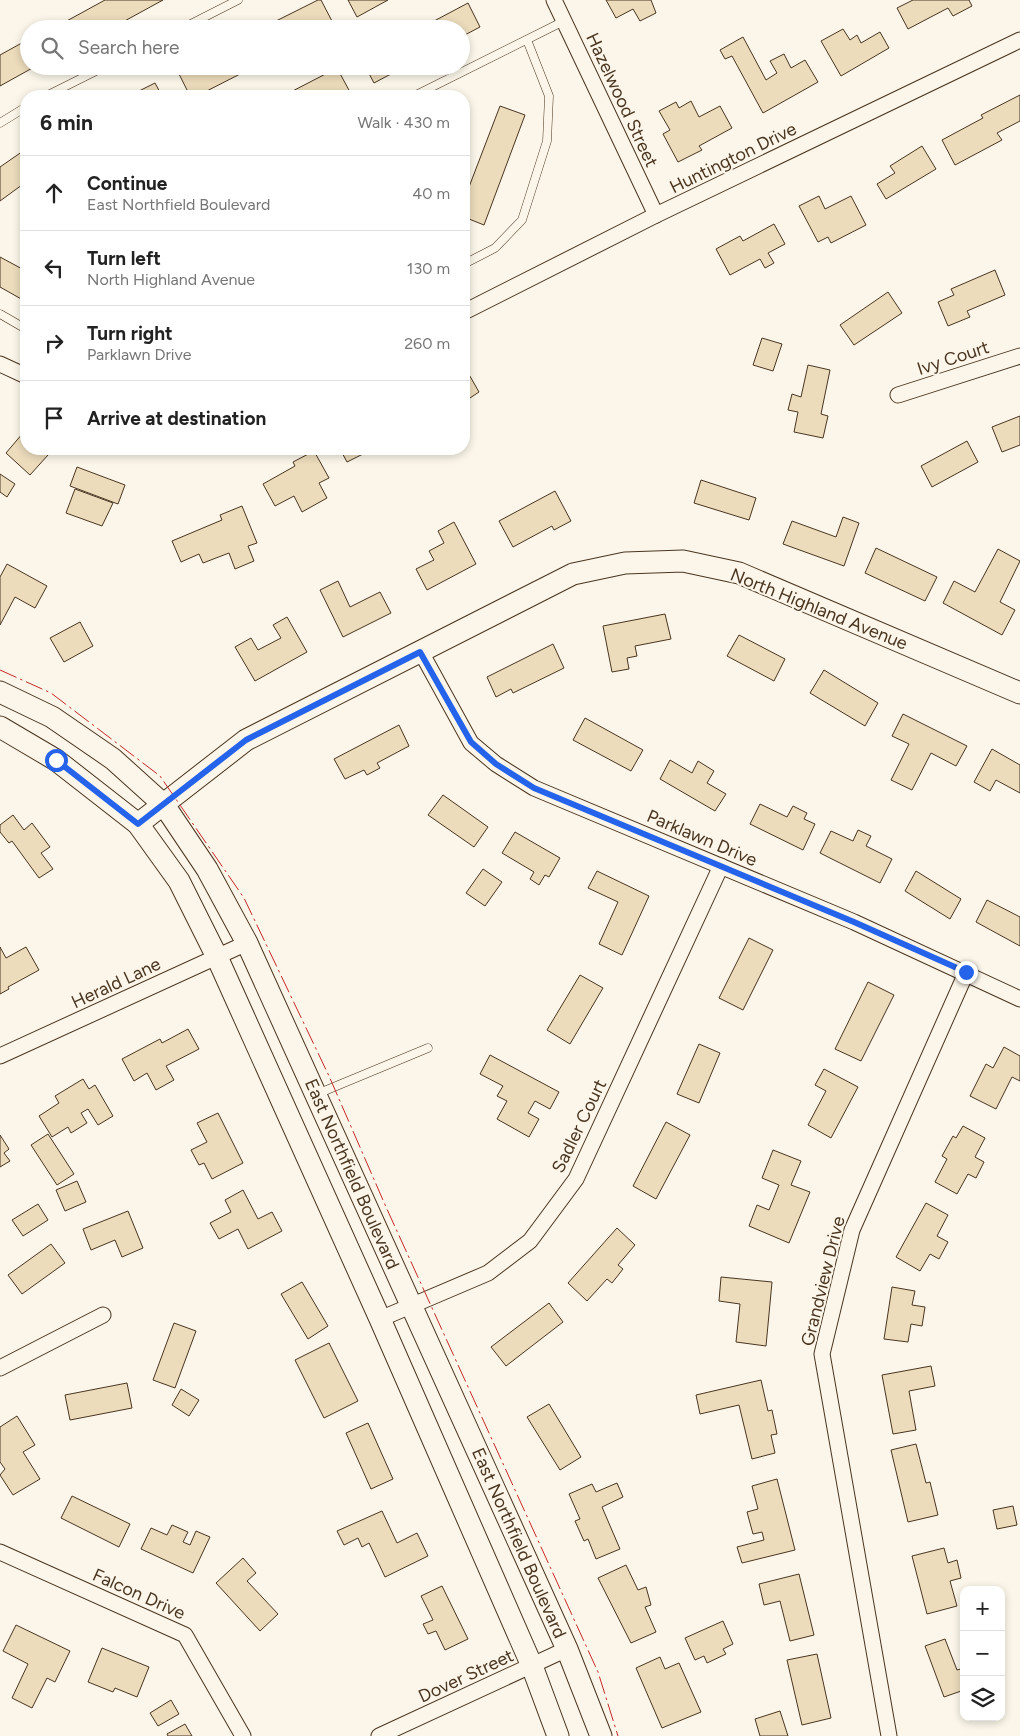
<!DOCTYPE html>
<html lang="en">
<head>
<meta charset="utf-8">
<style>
	:root { --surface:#fff; --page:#f2f2f2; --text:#222; --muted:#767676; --line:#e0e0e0 }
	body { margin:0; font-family:Figtree,sans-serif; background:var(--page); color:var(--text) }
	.controls { position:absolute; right:15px; bottom:15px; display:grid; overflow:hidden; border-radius:10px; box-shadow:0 2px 8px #0003 }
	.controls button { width:45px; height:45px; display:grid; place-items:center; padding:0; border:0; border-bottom:1px solid var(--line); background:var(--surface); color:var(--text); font:25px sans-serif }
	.stop { position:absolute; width:15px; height:15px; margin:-11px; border:4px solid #2563eb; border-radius:50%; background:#fff }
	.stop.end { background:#2563eb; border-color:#fff; box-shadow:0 1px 5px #0008 }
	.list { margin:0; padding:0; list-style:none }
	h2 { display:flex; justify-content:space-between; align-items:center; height:65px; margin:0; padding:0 20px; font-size:21px }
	h2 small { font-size:16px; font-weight:400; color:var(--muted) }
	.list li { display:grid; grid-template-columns:32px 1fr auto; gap:15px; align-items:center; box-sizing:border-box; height:75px; padding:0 20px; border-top:1px solid var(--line) }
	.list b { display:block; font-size:19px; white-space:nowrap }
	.list p { margin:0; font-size:16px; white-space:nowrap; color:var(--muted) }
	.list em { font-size:16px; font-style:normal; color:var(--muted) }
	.icon { flex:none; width:28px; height:28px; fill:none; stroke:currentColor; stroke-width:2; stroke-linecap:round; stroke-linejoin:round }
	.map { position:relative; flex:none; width:1020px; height:1736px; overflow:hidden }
	.search { position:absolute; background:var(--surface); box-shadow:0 2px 8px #0003; left:20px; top:20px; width:450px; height:55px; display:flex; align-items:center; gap:12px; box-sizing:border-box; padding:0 18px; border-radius:28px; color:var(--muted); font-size:19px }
	.panel { position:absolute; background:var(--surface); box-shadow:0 2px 8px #0003; left:20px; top:90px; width:450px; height:365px; border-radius:20px }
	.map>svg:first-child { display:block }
	.building { fill:#ecdcbc; stroke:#4a3520 }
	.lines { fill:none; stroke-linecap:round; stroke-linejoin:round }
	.lane-casing { stroke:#4a3520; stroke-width:9 }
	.street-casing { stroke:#4a3520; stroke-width:17 }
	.secondary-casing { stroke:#4a3520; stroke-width:23 }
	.lane { stroke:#fbf6e9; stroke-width:8 }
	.street { stroke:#fbf6e9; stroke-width:15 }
	.secondary { stroke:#fbf6e9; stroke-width:21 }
	.power { stroke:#c62828; stroke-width:1; stroke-dasharray:18 4 2.5 4; stroke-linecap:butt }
	.route { stroke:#2563eb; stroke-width:6 }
	.labels { text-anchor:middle; stroke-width:4; stroke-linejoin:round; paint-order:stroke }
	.street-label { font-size:18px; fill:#4a3520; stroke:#fbf6e9 }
</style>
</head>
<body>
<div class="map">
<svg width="1020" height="1736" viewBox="0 0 1020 1736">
	<rect width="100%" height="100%" fill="#fbf6e9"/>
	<!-- building -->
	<g class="building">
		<polygon points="105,0 163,0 110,29 67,29 63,23"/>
		<polygon points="318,0 321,0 333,23 322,29 260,29"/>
		<polygon points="348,0 388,0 357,17"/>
		<polygon points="606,0 651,0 656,13 640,21 633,9 616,18"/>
		<polygon points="913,0 969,0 972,6 953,16 948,8 908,29 897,8"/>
		<polygon points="468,3 480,27 461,37 461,29 419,29"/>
		<polygon points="843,29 850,40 857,35 861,43 880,32 889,48 841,76 821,41"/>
		<polygon points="743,37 766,80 777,73 770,61 784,54 791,68 805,60 818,82 763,113 732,56 725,59 720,50"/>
		<polygon points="29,39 29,66 36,66 0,86 0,55"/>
		<polygon points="194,66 238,66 242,73 197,96 190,96 179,74"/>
		<polygon points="365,66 406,66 374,83"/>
		<polygon points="337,68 350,92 343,96 283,96"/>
		<polygon points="155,83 162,96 129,96"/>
		<polygon points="1020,95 1020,121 997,133 1002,140 955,165 942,140 983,118 981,115"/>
		<polygon points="691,101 699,117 720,106 732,128 699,146 702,150 678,162 663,134 670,130 659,111 676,102 679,108"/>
		<polygon points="500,106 525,115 484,225 464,217 464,200"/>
		<polygon points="922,146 936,169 886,199 877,184 895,173 890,166"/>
		<polygon points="26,149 26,182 0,201 0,167"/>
		<polygon points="819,196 825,209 851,196 866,225 831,243 828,237 818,242 799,206"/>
		<polygon points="774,224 785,244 768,253 774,263 765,268 760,259 730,275 716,249 740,236 743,241"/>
		<polygon points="0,257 26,271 26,294 23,300 0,287"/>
		<polygon points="995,270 1005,295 967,311 970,317 948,326 938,302 954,295 951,289"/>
		<polygon points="888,292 902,313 854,345 840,325"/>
		<polygon points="762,338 782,344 773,371 753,365"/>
		<polygon points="808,365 830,370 821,414 828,416 823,438 794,432 798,412 788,410 792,394 801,397"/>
		<polygon points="467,371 479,392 464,402 464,373"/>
		<polygon points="1020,416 1020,445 1002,452 992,427"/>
		<polygon points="23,433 26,436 26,449 41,449 48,455 30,475 6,453"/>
		<polygon points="967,441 978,462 932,487 921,466"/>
		<polygon points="340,449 373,449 347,462"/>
		<polygon points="314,451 329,478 319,483 327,498 302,512 294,496 275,506 263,484 295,466 293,462"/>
		<polygon points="77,467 125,485 118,504 70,486"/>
		<polygon points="0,474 15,484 7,497 0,492"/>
		<polygon points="701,480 756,498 749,520 694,503"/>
		<polygon points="75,489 113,503 102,526 66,513"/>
		<polygon points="555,491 571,521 554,530 552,526 513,547 499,521"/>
		<polygon points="242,506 257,543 248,546 254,561 235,569 229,553 203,563 199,554 181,562 172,541 222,520 220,515"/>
		<polygon points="843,517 859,523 844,566 783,544 792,521 836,537"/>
		<polygon points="454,522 476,564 427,590 416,569 434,560 429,551 444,543 438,531"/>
		<polygon points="876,548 937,577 925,601 865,573"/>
		<polygon points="998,549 1020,561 1000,602 1015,610 1002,635 943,603 954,581 975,592"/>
		<polygon points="7,564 47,586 35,608 15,597 0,625 0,577"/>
		<polygon points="338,581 350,607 380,592 391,613 343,637 320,590"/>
		<polygon points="665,614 671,639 635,646 637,656 627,658 629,669 612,672 603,626"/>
		<polygon points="287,617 307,652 255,681 235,647 251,638 258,650 281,638 273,625"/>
		<polygon points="80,622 93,646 64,662 50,638"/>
		<polygon points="739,635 785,659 774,681 727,656"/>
		<polygon points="553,644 564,668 513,693 511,689 496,697 487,677"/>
		<polygon points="824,670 878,703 865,726 810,693"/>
		<polygon points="903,714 967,746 956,766 931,753 912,790 891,780 909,744 892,736"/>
		<polygon points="585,718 643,750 631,771 573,740"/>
		<polygon points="399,725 409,746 377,763 380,768 367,775 364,770 345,779 334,759"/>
		<polygon points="992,749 1020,765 1020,793 996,780 990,791 974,782"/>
		<polygon points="670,760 692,773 698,761 714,771 707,783 726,794 715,811 660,779"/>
		<polygon points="443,795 488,827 474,847 428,815"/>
		<polygon points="760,804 787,817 793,806 807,813 804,819 815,824 803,850 750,824"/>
		<polygon points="13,815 24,830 32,823 50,847 41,853 53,869 39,878 12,841 9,843 0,832 0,825"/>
		<polygon points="858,830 871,836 866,846 892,859 880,883 820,853 831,831 853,841"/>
		<polygon points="515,832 560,858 549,877 545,875 539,885 530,879 534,872 502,853"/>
		<polygon points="483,869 502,882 485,906 466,893"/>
		<polygon points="597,871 649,896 622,955 599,944 618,902 588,888"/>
		<polygon points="916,871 961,899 950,919 905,891"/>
		<polygon points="987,900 1020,917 1020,946 976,922"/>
		<polygon points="749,938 773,950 743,1010 719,998"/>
		<polygon points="0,947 6,958 26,947 39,970 8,987 9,989 0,994"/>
		<polygon points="580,975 603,988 570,1044 547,1030"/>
		<polygon points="868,982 894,995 861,1061 835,1049"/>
		<polygon points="188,1029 199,1049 166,1066 174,1080 156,1090 147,1073 134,1081 122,1059 160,1039 162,1043"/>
		<polygon points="699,1044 720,1053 699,1103 677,1094"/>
		<polygon points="1004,1047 1020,1056 1020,1081 1012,1077 996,1109 970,1096 986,1064 993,1068"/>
		<polygon points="490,1055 559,1092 550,1109 535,1101 528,1113 539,1119 529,1137 497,1119 507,1101 497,1096 503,1086 480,1074"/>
		<polygon points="824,1069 858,1087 831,1138 808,1125 826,1091 815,1085"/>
		<polygon points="83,1079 89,1089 95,1085 113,1116 98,1125 88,1109 81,1113 87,1123 71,1133 68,1127 52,1137 39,1116 59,1103 55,1096"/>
		<polygon points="218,1113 243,1163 212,1179 204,1163 199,1165 191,1150 207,1142 197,1123"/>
		<polygon points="666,1122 690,1135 656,1199 633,1186"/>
		<polygon points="963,1126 985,1138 975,1157 984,1162 976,1178 968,1174 957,1194 935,1182 947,1159 942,1156 953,1136 956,1138"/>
		<polygon points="48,1134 74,1174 57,1185 31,1145"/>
		<polygon points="0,1135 9,1149 4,1153 10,1161 0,1167"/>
		<polygon points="773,1150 801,1161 791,1185 810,1192 789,1243 749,1226 757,1205 769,1210 779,1185 762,1178"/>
		<polygon points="77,1181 86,1202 65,1211 56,1190"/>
		<polygon points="243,1190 258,1219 272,1212 282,1231 248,1249 238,1229 219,1239 210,1223 231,1212 225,1200"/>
		<polygon points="926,1203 948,1215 937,1236 948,1242 939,1259 930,1254 920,1271 896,1257"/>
		<polygon points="38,1204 48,1220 23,1236 12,1220"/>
		<polygon points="128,1211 143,1248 122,1257 115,1240 91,1250 83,1229"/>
		<polygon points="617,1228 635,1245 618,1265 623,1269 612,1283 607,1279 587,1301 568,1283"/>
		<polygon points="51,1244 65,1263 22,1294 8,1275"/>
		<polygon points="721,1277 772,1282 766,1346 736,1342 740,1304 719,1301"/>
		<polygon points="302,1282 328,1326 308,1339 281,1294"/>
		<polygon points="892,1287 915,1291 912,1305 925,1307 922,1326 911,1324 908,1342 884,1339"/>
		<polygon points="549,1303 563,1322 506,1366 491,1347"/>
		<polygon points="174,1323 196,1331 175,1388 153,1380"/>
		<polygon points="329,1343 358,1401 324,1418 295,1360"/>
		<polygon points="931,1366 935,1386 909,1391 916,1430 893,1434 882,1375"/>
		<polygon points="761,1380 768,1411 772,1410 777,1434 771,1435 775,1453 752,1459 739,1405 700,1414 696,1395"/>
		<polygon points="127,1383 132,1408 70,1420 65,1395"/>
		<polygon points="181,1389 199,1400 189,1416 172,1405"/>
		<polygon points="549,1404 581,1457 560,1470 527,1417"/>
		<polygon points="17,1416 35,1445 23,1452 40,1479 13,1495 0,1475 5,1469 0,1462 0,1427"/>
		<polygon points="368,1423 393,1479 371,1489 346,1433"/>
		<polygon points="916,1444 926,1483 930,1482 938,1515 908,1522 891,1450"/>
		<polygon points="777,1479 795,1550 742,1563 737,1547 764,1540 762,1532 753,1534 747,1512 758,1509 752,1486"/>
		<polygon points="617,1483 623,1497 602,1507 620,1549 596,1559 588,1539 584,1541 575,1521 580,1519 569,1494 592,1484 596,1492"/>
		<polygon points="72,1496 130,1524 119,1547 61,1518"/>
		<polygon points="1013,1506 1017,1525 997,1529 993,1510"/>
		<polygon points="382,1511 397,1543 417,1533 428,1556 385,1577 369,1543 362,1547 358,1538 344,1545 337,1531"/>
		<polygon points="172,1525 188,1532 183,1542 190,1545 196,1531 210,1537 193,1573 141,1549 151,1528 167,1535"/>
		<polygon points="944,1548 948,1563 957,1560 961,1578 950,1581 957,1606 927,1614 912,1556"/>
		<polygon points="243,1558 256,1573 247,1581 278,1614 260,1631 216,1583"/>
		<polygon points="626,1565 638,1590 646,1587 651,1605 645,1607 656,1632 631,1643 598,1578"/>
		<polygon points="799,1574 814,1635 790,1641 780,1601 764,1605 759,1584"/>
		<polygon points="442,1586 468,1639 445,1650 436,1631 428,1634 423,1624 433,1620 421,1596"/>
		<polygon points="723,1621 733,1644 723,1649 726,1654 707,1663 704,1656 695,1660 685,1638"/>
		<polygon points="16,1625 70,1651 55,1682 47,1678 32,1708 12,1698 28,1664 3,1651"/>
		<polygon points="945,1639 957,1670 964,1668 964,1690 944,1697 925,1646"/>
		<polygon points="102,1648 149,1667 137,1697 115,1688 113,1692 88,1682"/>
		<polygon points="817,1654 831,1718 802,1725 787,1660"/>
		<polygon points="660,1657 665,1669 679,1663 701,1712 662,1728 636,1668"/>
		<polygon points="171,1700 179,1714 158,1726 150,1713"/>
		<polygon points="780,1711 788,1736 760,1736 755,1719"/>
		<polygon points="185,1724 192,1736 168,1736 167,1734"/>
	</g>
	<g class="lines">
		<defs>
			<g id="lane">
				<polyline points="181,29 238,0"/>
				<polyline points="46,96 106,66"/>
				<polyline points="414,96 564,21"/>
				<polyline points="0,123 26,107"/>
				<polyline points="464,264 495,248 522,220 547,141 549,96 527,40"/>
				<polyline points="0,314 26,329"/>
				<polyline points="317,1094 428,1048"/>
			</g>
			<g id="street">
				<polyline points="554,0 656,215"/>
				<polyline points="464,312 656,215 1020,40"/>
				<polyline points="0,364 26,376"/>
				<polyline points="898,395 1020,356"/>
				<polyline points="421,652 471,743 496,764 534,788 854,922 1020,999"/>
				<polyline points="0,1056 247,943"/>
				<polyline points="380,1319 488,1273 530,1241 576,1179 721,866"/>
				<polyline points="0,1368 103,1315"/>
				<polyline points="0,1552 185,1635 243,1736"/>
				<polyline points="379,1736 567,1649"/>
				<polyline points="889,1736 822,1354 852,1230 966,973"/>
			</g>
			<g id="secondary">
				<polyline points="0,692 52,717 113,759 164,805 207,869 247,943 567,1649 601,1736"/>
				<polyline points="0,727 56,760 138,824 179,881 217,957 380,1319 532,1666 558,1736"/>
				<polyline points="138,824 246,740 573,574 625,563 683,561 739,573 1020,693"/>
			</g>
		</defs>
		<!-- lane casing -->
		<use href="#lane" class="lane-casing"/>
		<!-- street casing -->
		<use href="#street" class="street-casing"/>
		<!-- secondary casing -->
		<use href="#secondary" class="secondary-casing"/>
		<!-- lane -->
		<use href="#lane" class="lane"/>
		<!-- street -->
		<use href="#street" class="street"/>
		<!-- secondary -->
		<use href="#secondary" class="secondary"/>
		<!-- power -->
		<polyline class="power" points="0,670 51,693 160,776 244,898 329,1076 386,1207 598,1672 618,1736"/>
	</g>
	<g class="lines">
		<!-- route -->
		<polyline class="route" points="56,760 138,824 246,740 420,652 471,742 496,764 534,788 854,922 966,972"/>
	</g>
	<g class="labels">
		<!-- street labels -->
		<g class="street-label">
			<text transform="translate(622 100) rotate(65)" y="6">Hazelwood Street</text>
			<text transform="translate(733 158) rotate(-26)" y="6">Huntington Drive</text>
			<text transform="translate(953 358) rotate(-18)" y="6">Ivy Court</text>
			<text transform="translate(819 609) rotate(22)" y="6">North Highland Avenue</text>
			<text transform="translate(702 838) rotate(23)" y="6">Parklawn Drive</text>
			<text transform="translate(116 983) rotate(-25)" y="6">Herald Lane</text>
			<text transform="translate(579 1126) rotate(-64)" y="6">Sadler Court</text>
			<text transform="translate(352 1174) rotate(66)" y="6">East Northfield Boulevard</text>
			<text transform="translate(823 1281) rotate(-76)" y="6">Grandview Drive</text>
			<text transform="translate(519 1543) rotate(66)" y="6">East Northfield Boulevard</text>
			<text transform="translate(139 1594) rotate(24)" y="6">Falcon Drive</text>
			<text transform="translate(466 1676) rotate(-25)" y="6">Dover Street</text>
		</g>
	</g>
</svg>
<div class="controls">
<button>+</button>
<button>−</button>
<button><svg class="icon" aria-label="layers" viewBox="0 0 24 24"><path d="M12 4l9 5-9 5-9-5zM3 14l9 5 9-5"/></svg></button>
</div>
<div class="stop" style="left:56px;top:760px"></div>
<div class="stop end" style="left:966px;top:972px"></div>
<div class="search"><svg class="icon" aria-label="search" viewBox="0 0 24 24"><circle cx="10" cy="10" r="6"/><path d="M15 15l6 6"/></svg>Search here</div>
<section class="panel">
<h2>6 min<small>Walk · 430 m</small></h2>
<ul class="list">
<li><svg class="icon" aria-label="ahead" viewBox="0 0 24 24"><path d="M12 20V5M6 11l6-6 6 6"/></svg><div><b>Continue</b><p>East Northfield Boulevard</p></div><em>40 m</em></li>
<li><svg class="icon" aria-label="left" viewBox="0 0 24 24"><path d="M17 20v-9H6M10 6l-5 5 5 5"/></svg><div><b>Turn left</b><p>North Highland Avenue</p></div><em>130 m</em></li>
<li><svg class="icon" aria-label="right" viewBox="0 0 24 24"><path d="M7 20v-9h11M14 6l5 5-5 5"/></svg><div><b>Turn right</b><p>Parklawn Drive</p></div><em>260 m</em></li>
<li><svg class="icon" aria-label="arrive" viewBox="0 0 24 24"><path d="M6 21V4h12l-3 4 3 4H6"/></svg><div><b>Arrive at destination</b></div></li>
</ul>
</section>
</div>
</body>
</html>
